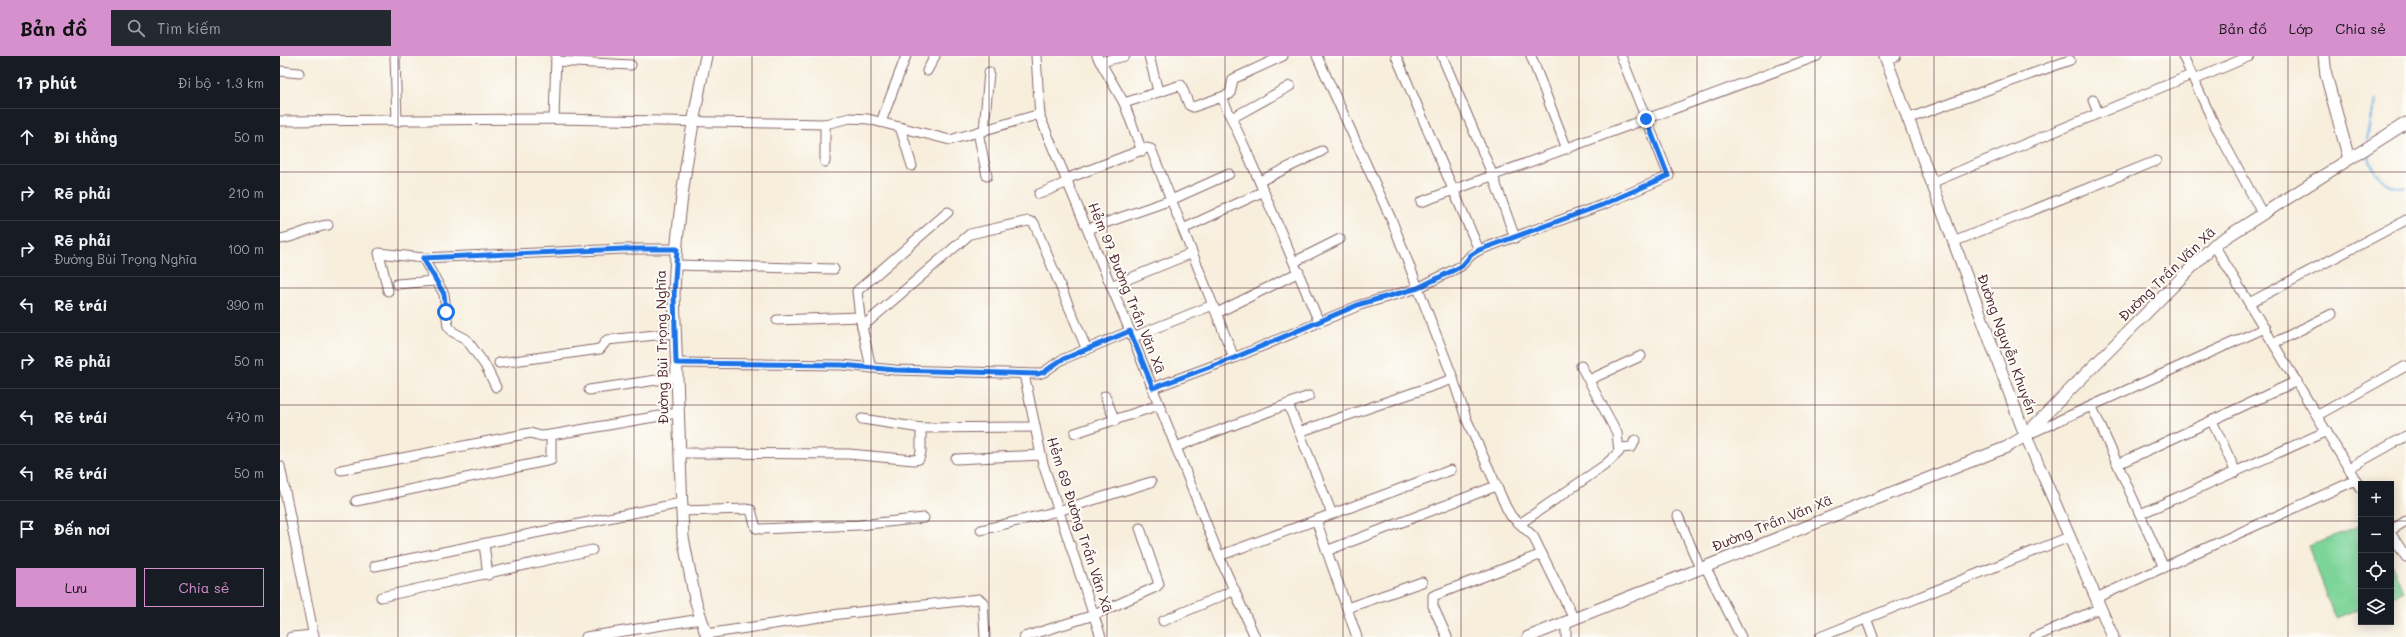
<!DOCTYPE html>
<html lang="vi">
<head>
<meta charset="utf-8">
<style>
	:root { --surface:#171b24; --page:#242831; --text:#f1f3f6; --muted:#9ea1a6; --line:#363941; --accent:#d690ce }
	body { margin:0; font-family:Mali,sans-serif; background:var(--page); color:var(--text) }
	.controls { position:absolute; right:12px; bottom:12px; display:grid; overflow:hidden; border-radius:0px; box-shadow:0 2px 10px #0003 }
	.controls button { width:36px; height:36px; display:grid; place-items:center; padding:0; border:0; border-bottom:1px solid var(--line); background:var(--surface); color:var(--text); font:20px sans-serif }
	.stop { position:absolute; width:12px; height:12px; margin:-9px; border:3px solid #1a73e8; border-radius:50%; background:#fff }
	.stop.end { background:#1a73e8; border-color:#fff; box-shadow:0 1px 4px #0008 }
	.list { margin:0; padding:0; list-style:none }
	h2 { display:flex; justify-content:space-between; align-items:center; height:52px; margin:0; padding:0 16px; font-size:17px }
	h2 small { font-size:13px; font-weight:400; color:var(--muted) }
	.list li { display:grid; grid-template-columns:26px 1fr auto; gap:12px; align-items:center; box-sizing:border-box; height:56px; padding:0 16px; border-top:1px solid var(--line) }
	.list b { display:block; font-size:15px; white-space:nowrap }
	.list p { margin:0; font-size:13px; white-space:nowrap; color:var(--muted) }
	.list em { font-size:13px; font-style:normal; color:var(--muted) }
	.actions { display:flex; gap:8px; padding:12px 16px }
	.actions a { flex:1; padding:9px 0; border:1px solid var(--accent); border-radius:0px; text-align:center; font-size:14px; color:var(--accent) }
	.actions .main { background:var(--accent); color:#111 }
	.icon { flex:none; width:22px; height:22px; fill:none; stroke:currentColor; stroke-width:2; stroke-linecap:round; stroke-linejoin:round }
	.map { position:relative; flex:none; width:2126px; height:581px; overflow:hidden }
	header { display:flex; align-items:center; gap:24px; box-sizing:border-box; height:56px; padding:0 20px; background:var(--accent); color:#111 }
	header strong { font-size:19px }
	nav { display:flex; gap:22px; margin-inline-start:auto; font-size:14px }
	.search { width:280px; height:36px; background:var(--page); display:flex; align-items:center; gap:10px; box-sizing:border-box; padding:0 14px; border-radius:0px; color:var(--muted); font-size:15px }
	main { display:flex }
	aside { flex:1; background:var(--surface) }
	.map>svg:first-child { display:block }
	.pitch { fill:#7bd499; stroke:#627a62 }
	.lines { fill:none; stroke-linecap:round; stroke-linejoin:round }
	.stream { stroke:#6eafe2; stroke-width:2.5 }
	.minor-casing { stroke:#876769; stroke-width:11 }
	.tertiary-casing { stroke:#876769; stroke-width:13 }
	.minor { stroke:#fff; stroke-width:9 }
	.tertiary { stroke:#fff; stroke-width:11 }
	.route { stroke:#1a73e8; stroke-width:5 }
	.grid { fill:none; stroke:#4a1f2b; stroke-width:1; stroke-opacity:0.55 }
	.labels { text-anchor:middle; stroke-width:4; stroke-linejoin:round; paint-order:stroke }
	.street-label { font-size:14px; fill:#4a1f2b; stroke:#fdfcf7 }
</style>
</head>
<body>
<header>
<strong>Bản đồ</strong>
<div class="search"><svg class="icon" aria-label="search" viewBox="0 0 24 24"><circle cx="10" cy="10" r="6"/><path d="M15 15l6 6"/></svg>Tìm kiếm</div>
<nav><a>Bản đồ</a><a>Lớp</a><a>Chia sẻ</a></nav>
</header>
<main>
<aside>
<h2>17 phút<small>Đi bộ · 1.3 km</small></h2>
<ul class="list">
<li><svg class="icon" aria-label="ahead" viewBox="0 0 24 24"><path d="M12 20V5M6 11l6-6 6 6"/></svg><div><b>Đi thẳng</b></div><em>50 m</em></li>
<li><svg class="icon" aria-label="right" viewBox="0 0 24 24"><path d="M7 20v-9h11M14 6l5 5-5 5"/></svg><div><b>Rẽ phải</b></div><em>210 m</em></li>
<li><svg class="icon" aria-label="right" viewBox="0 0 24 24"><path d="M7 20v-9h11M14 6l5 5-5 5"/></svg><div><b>Rẽ phải</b><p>Đường Bùi Trọng Nghĩa</p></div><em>100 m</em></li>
<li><svg class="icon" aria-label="left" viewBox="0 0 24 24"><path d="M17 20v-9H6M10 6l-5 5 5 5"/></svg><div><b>Rẽ trái</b></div><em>390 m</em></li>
<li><svg class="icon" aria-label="right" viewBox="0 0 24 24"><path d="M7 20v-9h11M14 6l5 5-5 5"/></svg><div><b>Rẽ phải</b></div><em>50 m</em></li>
<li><svg class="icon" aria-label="left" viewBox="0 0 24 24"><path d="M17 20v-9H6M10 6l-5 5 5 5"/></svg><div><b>Rẽ trái</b></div><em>470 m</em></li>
<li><svg class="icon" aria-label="left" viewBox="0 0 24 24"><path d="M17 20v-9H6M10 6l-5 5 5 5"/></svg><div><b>Rẽ trái</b></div><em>50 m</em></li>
<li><svg class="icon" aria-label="arrive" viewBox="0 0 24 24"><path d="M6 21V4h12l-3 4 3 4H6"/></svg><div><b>Đến nơi</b></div></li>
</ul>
<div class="actions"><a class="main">Lưu</a><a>Chia sẻ</a></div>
</aside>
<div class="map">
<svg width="2126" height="581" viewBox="0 0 2126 581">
	<rect width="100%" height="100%" fill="#fdfcf7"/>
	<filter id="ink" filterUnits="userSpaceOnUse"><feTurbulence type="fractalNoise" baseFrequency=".025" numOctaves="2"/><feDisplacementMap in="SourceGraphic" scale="8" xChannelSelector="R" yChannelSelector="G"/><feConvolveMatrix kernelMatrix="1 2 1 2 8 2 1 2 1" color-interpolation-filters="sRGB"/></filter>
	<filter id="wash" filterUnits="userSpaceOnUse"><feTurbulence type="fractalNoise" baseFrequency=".012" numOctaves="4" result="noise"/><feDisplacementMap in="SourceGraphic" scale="16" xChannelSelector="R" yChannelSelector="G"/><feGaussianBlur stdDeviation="0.9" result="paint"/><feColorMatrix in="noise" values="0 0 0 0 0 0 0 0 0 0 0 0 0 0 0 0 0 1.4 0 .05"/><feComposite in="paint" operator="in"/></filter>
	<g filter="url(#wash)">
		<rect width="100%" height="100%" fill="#f7eedc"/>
		<!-- pitch -->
		<g class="pitch">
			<polygon points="2081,469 2081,552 2056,562 2028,490"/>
			<polygon points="2111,506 2123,536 2111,540"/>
		</g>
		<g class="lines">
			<!-- stream -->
			<g class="stream">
				<polyline points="2087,83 2091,60 2097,44"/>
				<path d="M2088,97C2092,115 2105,134 2126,131"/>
			</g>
		</g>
	</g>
	<g filter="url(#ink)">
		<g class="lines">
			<defs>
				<g id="minor">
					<polyline points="115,0 117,66"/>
					<polyline points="756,0 760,61 850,275 939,500 975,581"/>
					<polyline points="817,0 844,47 862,95"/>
					<polyline points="869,0 878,35"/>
					<polyline points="1037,0 1112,165 1171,317 1186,362 1226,451 1231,460 1253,480 1294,563"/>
					<polyline points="1116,0 1199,194"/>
					<polyline points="1162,0 1213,120 1235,182"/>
					<polyline points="1251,0 1287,93"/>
					<polyline points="1903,0 1935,70 1982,157"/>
					<polyline points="1606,4 1616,0"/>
					<polyline points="276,5 351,9"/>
					<polyline points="820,6 845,0"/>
					<polyline points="0,15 19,17"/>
					<polyline points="647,15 655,0"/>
					<polyline points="1914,24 1970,0"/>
					<polyline points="942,42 966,94 1039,266"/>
					<polyline points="1813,44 1818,57"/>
					<polyline points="844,47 901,29 909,49 913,51 950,38 953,23 1003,0"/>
					<polyline points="952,62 1010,30"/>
					<polyline points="274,63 276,0"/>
					<polyline points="1627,63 1790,4"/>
					<polyline points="0,65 274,63 545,68 570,62 588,63 670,84 760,58"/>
					<polyline points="601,66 626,0"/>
					<polyline points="620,71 632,110"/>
					<polyline points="704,75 709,16"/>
					<polyline points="698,76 707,120"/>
					<polyline points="545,106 545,68"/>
					<polyline points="786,123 867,92 871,93 954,302"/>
					<polyline points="980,125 1042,95"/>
					<polyline points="1651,127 1911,19"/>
					<polyline points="759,138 788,126"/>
					<polyline points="1141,146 1537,0"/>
					<polyline points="808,173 891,144 949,118"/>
					<polyline points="903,173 984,135"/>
					<path d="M0,183C17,181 31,171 48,169"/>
					<polyline points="1673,186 1876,105"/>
					<polyline points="1934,189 2081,433"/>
					<polyline points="143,202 164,238 168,270 173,276 186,283 205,309 216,331"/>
					<polyline points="1014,206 1060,183"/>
					<polyline points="395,209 554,213"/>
					<polyline points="117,228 154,225"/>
					<polyline points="831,230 912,197"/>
					<polyline points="108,235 99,197 143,202 343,193 397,193"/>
					<polyline points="1969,247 2126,164"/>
					<polyline points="937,257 1019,216"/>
					<polyline points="497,264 580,261"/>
					<polyline points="582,271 690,178 748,165 754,167 807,294"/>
					<polyline points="853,281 933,249"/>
					<polyline points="1994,287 2052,258"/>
					<polyline points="219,307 320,293 327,284 395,277"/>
					<polyline points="396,307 562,309 615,314 758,318 764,316 781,304 850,275"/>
					<polyline points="591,312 580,261 577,235 668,156"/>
					<polyline points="744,318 763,408 821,581"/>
					<polyline points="1309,324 1361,300"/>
					<polyline points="873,332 954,302 1080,249 1138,232 1181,210 1191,199 1199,194 1322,149 1389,120 1341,0"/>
					<polyline points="309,334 397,321"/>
					<polyline points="825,340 835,365"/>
					<polyline points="1008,348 1052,458"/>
					<polyline points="1812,351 1884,512"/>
					<polyline points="2038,359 2126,310"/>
					<polyline points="582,363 641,372"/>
					<polyline points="1932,365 1956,416"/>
					<polyline points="1019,376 1173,323"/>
					<polyline points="795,377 879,349"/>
					<polyline points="1749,378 1985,272"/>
					<polyline points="896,391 1029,340"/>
					<polyline points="1340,392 1352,391 1355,384"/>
					<polyline points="399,397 569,398 634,404 639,403 641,396 641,372 755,371"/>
					<polyline points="676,403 761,399"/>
					<polyline points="1838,408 2017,325"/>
					<polyline points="0,410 34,581"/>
					<polyline points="2069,412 2126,380"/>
					<polyline points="61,414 250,377 261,380 271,379"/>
					<polyline points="76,445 271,404 271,379 397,357"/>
					<polyline points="401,455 466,453 471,454 476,472 480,473 579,469 644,462"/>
					<polyline points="1860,458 2047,375"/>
					<polyline points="1398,460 1420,512"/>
					<polyline points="1036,464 1077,581"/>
					<polyline points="1241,467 1325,409 1339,396 1337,377 1301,310"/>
					<polyline points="701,474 778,455 871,426"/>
					<polyline points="2111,474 2126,465"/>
					<polyline points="2111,478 2126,501"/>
					<polyline points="204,488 208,519"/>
					<polyline points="1046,495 1216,430"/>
					<polyline points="939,500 1171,414"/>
					<polyline points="95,510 401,447"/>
					<polyline points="1425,510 1461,581"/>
					<polyline points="101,541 312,494"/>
					<polyline points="1816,542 2076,424"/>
					<polyline points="1067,552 1142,526"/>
					<polyline points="1586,562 1593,581"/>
					<polyline points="883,565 955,534"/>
					<polyline points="1286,566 1286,581"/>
					<polyline points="426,578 560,558 699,543 703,546 705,581"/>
					<polyline points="11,581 34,579"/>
					<polyline points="306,581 421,563"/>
					<polyline points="744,581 814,559 876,531 879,528 860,472"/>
					<polyline points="1167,581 1153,550 1153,540 1262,498"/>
					<polyline points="1540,581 1789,481"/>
					<polyline points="1755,581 1820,552"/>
				</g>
				<g id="tertiary">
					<path d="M426,0C410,77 396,160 394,239L403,481L415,543L427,581"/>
					<polyline points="1605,0 1742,371 1833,581"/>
					<polyline points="2044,0 2046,19 2069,103"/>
					<polyline points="1750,377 1752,372 1934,189 2126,67"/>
					<polyline points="1248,581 1727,391 1745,380"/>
				</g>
			</defs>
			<!-- minor casing -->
			<use href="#minor" class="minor-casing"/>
			<!-- tertiary casing -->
			<use href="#tertiary" class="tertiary-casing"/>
			<!-- minor -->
			<use href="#minor" class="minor"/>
			<!-- tertiary -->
			<use href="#tertiary" class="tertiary"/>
		</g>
	</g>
	<g class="lines" filter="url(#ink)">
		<!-- route -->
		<polyline class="route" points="166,256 164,238 143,202 343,193 397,193 394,239 396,307 562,309 615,314 758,318 764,316 781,304 850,275 873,332 954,302 1080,248 1138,232 1182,210 1191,199 1199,194 1322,149 1388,120 1366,63"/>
	</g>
	<!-- grid -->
	<path class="grid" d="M118,0V581M236,0V581M354,0V581M472,0V581M591,0V581M709,0V581M827,0V581M945,0V581M1063,0V581M1181,0V581M1299,0V581M1417,0V581M1535,0V581M1654,0V581M1772,0V581M1890,0V581M2008,0V581M0,116H2126M0,232H2126M0,349H2126M0,465H2081M2111,465H2126"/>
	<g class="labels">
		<!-- street labels -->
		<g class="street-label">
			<text transform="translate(1887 218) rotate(-44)" y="5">Đường Trần Văn Xã</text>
			<text transform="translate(847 232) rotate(68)" y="5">Hẻm 97 Đường Trần Văn Xã</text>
			<text transform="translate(1727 288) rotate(70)" y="5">Đường Nguyễn Khuyến</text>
			<text transform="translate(382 291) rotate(-91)" y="5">Đường Bùi Trọng Nghĩa</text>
			<text transform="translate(1492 467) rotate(-22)" y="5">Đường Trần Văn Xã</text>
			<text transform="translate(800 469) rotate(72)" y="5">Hẻm 69 Đường Trần Văn Xã</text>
		</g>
	</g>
</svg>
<div class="controls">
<button>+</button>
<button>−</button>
<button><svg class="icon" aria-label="locate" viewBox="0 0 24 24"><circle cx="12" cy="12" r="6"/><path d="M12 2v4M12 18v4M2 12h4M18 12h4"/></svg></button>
<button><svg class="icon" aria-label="layers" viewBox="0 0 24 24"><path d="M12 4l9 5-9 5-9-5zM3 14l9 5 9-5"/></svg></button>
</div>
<div class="stop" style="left:166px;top:256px"></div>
<div class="stop end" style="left:1366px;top:63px"></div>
</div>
</main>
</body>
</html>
